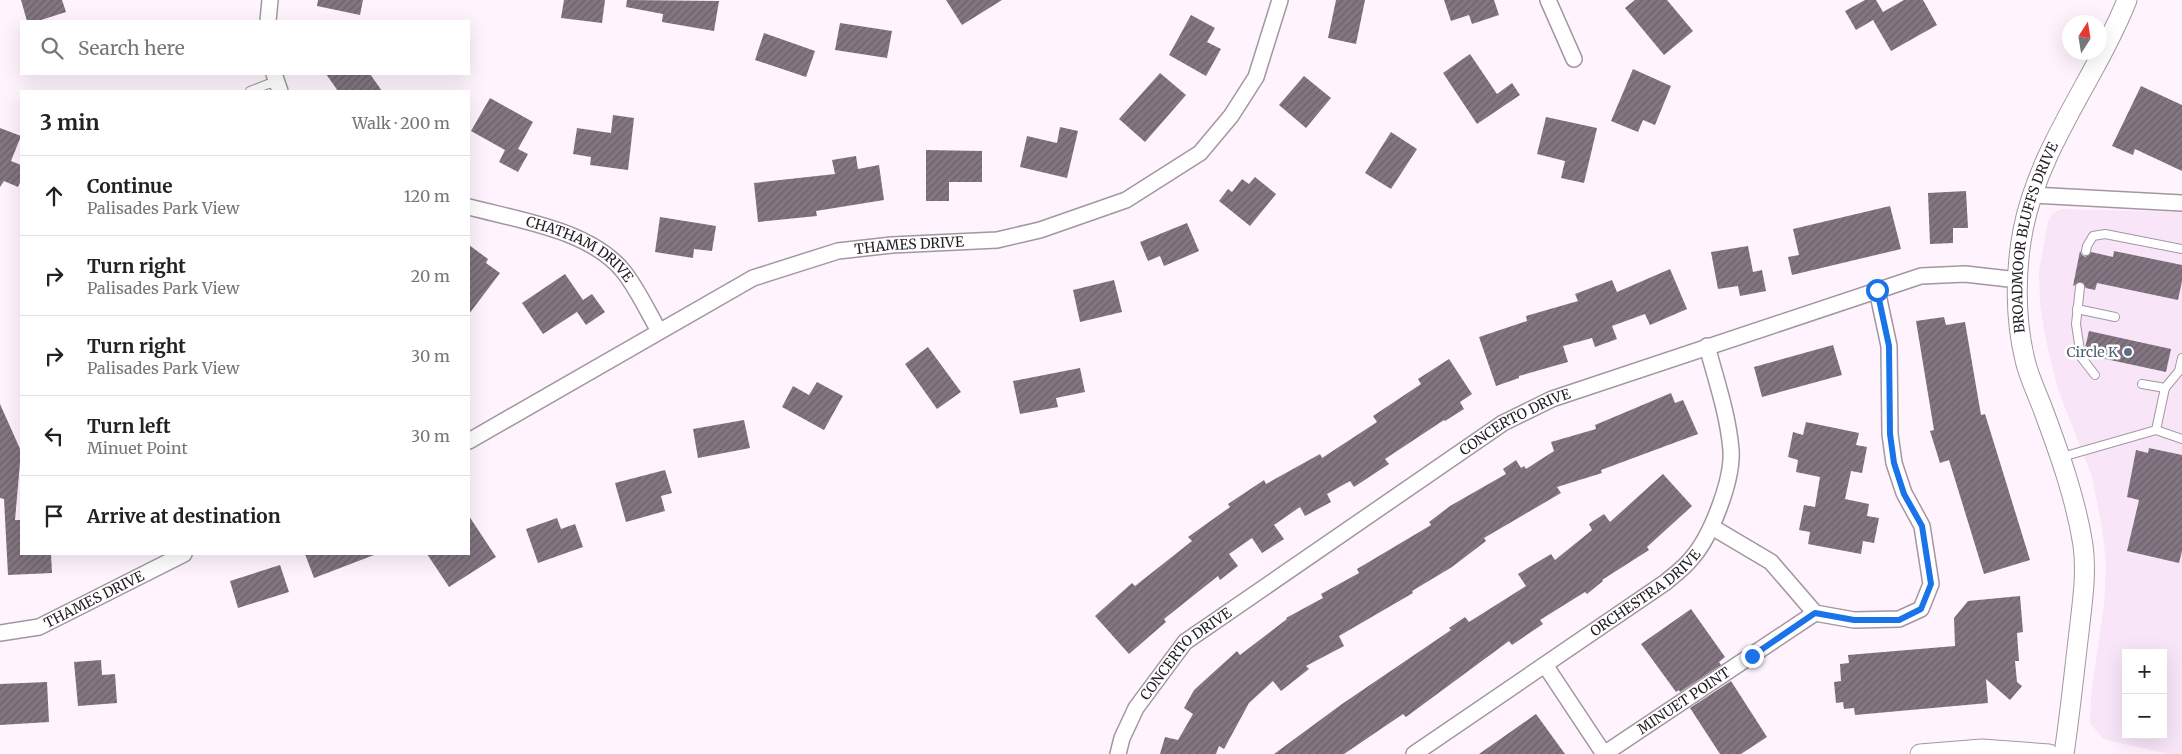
<!DOCTYPE html>
<html lang="en">
<head>
<meta charset="utf-8">
<style>
	:root { --surface:#fff; --page:#f6f6f6; --text:#222; --muted:#767676; --line:#e0e0e0 }
	body { margin:0; font-family:Merriweather,serif; background:var(--page); color:var(--text) }
	.controls { position:absolute; right:15px; bottom:15px; display:grid; overflow:hidden; border-radius:0px; box-shadow:0 5px 20px #0002 }
	.controls button { width:45px; height:45px; display:grid; place-items:center; padding:0; border:0; border-bottom:1px solid var(--line); background:var(--surface); color:var(--text); font:25px sans-serif }
	.compass { position:absolute; left:2062px; top:15px; width:45px; height:45px; border-radius:50%; background:var(--surface); box-shadow:0 5px 20px #0002; rotate:12deg }
	.stop { position:absolute; width:15px; height:15px; margin:-11px; border:4px solid #1a73e8; border-radius:50%; background:#fff }
	.stop.end { background:#1a73e8; border-color:#fff; box-shadow:0 1px 5px #0008 }
	.list { margin:0; padding:0; list-style:none }
	h2 { display:flex; justify-content:space-between; align-items:center; height:65px; margin:0; padding:0 20px; font-size:21px }
	h2 small { font-size:16px; font-weight:400; color:var(--muted) }
	.list li { display:grid; grid-template-columns:32px 1fr auto; gap:15px; align-items:center; box-sizing:border-box; height:80px; padding:0 20px; border-top:1px solid var(--line) }
	.list b { display:block; font-size:19px; white-space:nowrap }
	.list p { margin:0; font-size:16px; white-space:nowrap; color:var(--muted) }
	.list em { font-size:16px; font-style:normal; color:var(--muted) }
	.icon { flex:none; width:28px; height:28px; fill:none; stroke:currentColor; stroke-width:2; stroke-linecap:round; stroke-linejoin:round }
	.map { position:relative; flex:none; width:2182px; height:754px; overflow:hidden }
	.search { position:absolute; background:var(--surface); box-shadow:0 5px 20px #0002; left:20px; top:20px; width:450px; height:55px; display:flex; align-items:center; gap:12px; box-sizing:border-box; padding:0 18px; border-radius:0px; color:var(--muted); font-size:19px }
	.panel { position:absolute; background:var(--surface); box-shadow:0 5px 20px #0002; left:20px; top:90px; width:450px; height:465px; border-radius:0px }
	.map>svg:first-child { display:block }
	.built { fill:#f9e5f8; fill-rule:evenodd }
	.building { fill:url(#building-hatch) }
	.lines { fill:none; stroke-linecap:round; stroke-linejoin:round }
	.service-casing { stroke:#a396a2; stroke-width:10 }
	.minor-casing { stroke:#a396a2; stroke-width:18 }
	.tertiary-casing { stroke:#a396a2; stroke-width:21 }
	.service { stroke:#fff; stroke-width:8 }
	.minor { stroke:#fff; stroke-width:15 }
	.tertiary { stroke:#fff; stroke-width:19 }
	.route { stroke:#1a73e8; stroke-width:6 }
	.service-dot { fill:#5c6f8a; stroke:#fff; stroke-width:2 }
	.labels { text-anchor:middle; stroke-width:5; stroke-linejoin:round; paint-order:stroke }
	.street-label { font-size:14px; fill:#221d22; stroke:#fff }
	.service-label { font-size:14px; fill:#4e5e75; stroke:#fff; text-anchor:end }
</style>
</head>
<body>
<div class="map">
<svg width="2182" height="754" viewBox="0 0 2182 754">
	<defs>
		<pattern id="building-hatch" width="6" height="6" patternUnits="userSpaceOnUse" patternTransform="scale(1.25)"><rect width="6" height="6" fill="#837682"/><path d="M-1 1l2-2M0 6l6-6M5 7l2-2" fill="none" stroke="#6b606a"/></pattern>
	</defs>
	<rect width="100%" height="100%" fill="#fff4fe"/>
	<!-- built -->
	<path class="built" d="M2062,209L2182,212V754H2168L2103,739L2090,723L2091,694L2104,605L2106,563L2102,528L2092,477L2057,387L2045,336L2040,304L2039,270L2048,221L2053,213ZM2126,653H2163V735H2126Z"/>
	<!-- building -->
	<g class="building">
		<polygon points="21,0 62,0 66,12 38,21 27,21"/>
		<polygon points="318,0 363,0 360,15 317,6"/>
		<polygon points="564,0 605,0 602,23 561,18"/>
		<polygon points="627,0 719,1 714,31 662,22 663,14 626,7"/>
		<polygon points="946,0 1002,0 962,25"/>
		<polygon points="1336,0 1365,0 1356,44 1328,38"/>
		<polygon points="1444,0 1494,0 1499,15 1472,24 1469,15 1451,21"/>
		<polygon points="1635,0 1667,0 1693,31 1664,55 1625,8"/>
		<polygon points="1865,0 1876,0 1883,12 1904,0 1923,0 1937,25 1891,51 1873,20 1856,30 1845,11"/>
		<polygon points="1191,15 1215,28 1207,42 1221,49 1206,76 1169,55"/>
		<polygon points="840,23 892,31 887,58 835,50"/>
		<polygon points="764,33 815,51 806,77 755,60"/>
		<polygon points="1470,54 1497,94 1512,83 1520,95 1477,124 1443,73"/>
		<polygon points="1633,69 1671,86 1655,125 1643,120 1638,132 1611,121"/>
		<polygon points="1160,73 1186,95 1145,142 1119,119"/>
		<polygon points="326,74 370,74 382,91 338,91"/>
		<polygon points="1304,76 1331,98 1306,128 1279,105"/>
		<polygon points="2141,86 2182,105 2182,171 2135,149 2133,155 2112,146"/>
		<polygon points="490,98 533,122 518,149 528,154 518,172 499,162 505,150 471,131"/>
		<polygon points="613,115 634,118 628,170 590,165 591,157 573,154 577,128 611,133"/>
		<polygon points="1546,117 1597,128 1584,183 1561,178 1565,161 1537,154"/>
		<polygon points="1060,127 1078,131 1067,178 1020,167 1027,136 1057,143"/>
		<polygon points="0,128 21,136 11,161 21,165 21,180 18,187 4,181 0,187"/>
		<polygon points="1391,132 1417,149 1391,189 1365,173"/>
		<polygon points="926,150 982,151 982,182 949,182 949,201 926,201"/>
		<polygon points="856,156 858,169 879,165 884,200 816,211 817,216 758,222 754,183 835,174 832,160"/>
		<polygon points="1255,177 1276,194 1250,226 1219,201 1228,189 1232,192 1242,179 1249,184"/>
		<polygon points="1966,191 1968,228 1953,228 1953,243 1930,244 1928,193"/>
		<polygon points="1890,206 1901,249 1792,275 1788,257 1799,255 1793,229"/>
		<polygon points="660,217 716,226 712,251 694,249 693,258 655,252"/>
		<polygon points="1187,223 1199,251 1164,266 1160,256 1148,261 1140,242"/>
		<polygon points="469,245 488,259 486,263 500,273 469,314"/>
		<polygon points="1748,246 1753,272 1762,270 1766,291 1740,296 1738,286 1718,289 1711,252"/>
		<polygon points="2080,251 2082,255 2085,257 2091,252 2113,257 2114,251 2182,265 2182,281 2178,300 2097,283 2095,290 2086,288 2081,282 2073,286"/>
		<polygon points="1670,269 1687,309 1650,325 1645,314 1612,326 1617,339 1595,347 1592,338 1563,346 1568,362 1519,376 1519,378 1496,386 1479,337 1527,321 1526,316 1578,301 1575,294 1612,280 1617,292"/>
		<polygon points="565,274 583,300 592,294 605,312 586,325 577,312 543,334 522,303"/>
		<polygon points="1114,280 1122,312 1080,322 1073,290"/>
		<polygon points="1944,317 1946,325 1965,322 1981,415 1985,414 2030,560 1984,574 1949,460 1940,463 1930,431 1934,430 1916,321"/>
		<polygon points="2089,331 2171,349 2166,372 2087,355 2085,348"/>
		<polygon points="1833,345 1842,375 1762,397 1754,367"/>
		<polygon points="928,347 961,392 937,409 905,364"/>
		<polygon points="1449,359 1472,394 1460,402 1464,409 1445,421 1444,420 1385,459 1389,464 1354,487 1350,481 1327,494 1331,502 1305,516 1300,507 1274,525 1284,539 1262,553 1252,538 1229,554 1238,566 1220,580 1218,576 1164,619 1166,622 1129,654 1095,616 1132,583 1135,586 1192,541 1188,537 1230,507 1228,504 1264,480 1266,484 1320,454 1322,458 1377,422 1373,416 1421,384 1418,379"/>
		<polygon points="1080,368 1085,392 1056,398 1058,407 1020,414 1013,381"/>
		<polygon points="817,382 843,396 824,430 782,407 793,386 809,395"/>
		<polygon points="1671,393 1675,403 1683,400 1698,434 1601,470 1602,473 1557,487 1561,493 1484,538 1486,541 1452,567 1412,591 1413,593 1339,636 1344,646 1306,666 1309,669 1281,691 1273,681 1249,703 1224,749 1219,746 1216,754 1160,754 1165,737 1178,740 1193,714 1184,708 1194,690 1237,651 1240,655 1287,619 1286,618 1323,598 1321,594 1359,573 1357,569 1431,525 1429,522 1450,506 1506,474 1503,469 1516,460 1521,468 1524,466 1526,469 1554,451 1551,442 1596,429 1595,425"/>
		<polygon points="0,404 21,451 15,520 21,520 21,554 51,554 52,573 8,575 4,499 0,498"/>
		<polygon points="744,420 750,448 698,458 693,429"/>
		<polygon points="1806,422 1859,433 1856,445 1867,447 1862,473 1851,471 1845,499 1869,504 1867,516 1879,518 1874,543 1863,541 1861,554 1808,544 1810,532 1799,530 1804,505 1815,507 1820,477 1796,472 1798,460 1788,457 1793,432 1803,435"/>
		<polygon points="2149,448 2182,455 2182,551 2179,563 2127,551 2139,500 2127,497 2136,450 2148,453"/>
		<polygon points="665,470 672,493 661,496 665,511 626,522 615,483"/>
		<polygon points="1663,474 1692,506 1647,547 1649,550 1602,580 1603,581 1587,594 1585,592 1540,620 1543,624 1512,645 1509,641 1406,717 1403,714 1344,754 1274,754 1342,704 1451,630 1449,628 1465,617 1469,622 1526,586 1518,574 1551,554 1555,560 1592,530 1589,524 1604,514 1610,522"/>
		<polygon points="469,516 496,557 449,587 427,554 469,554"/>
		<polygon points="557,518 561,529 575,524 583,547 538,563 526,529"/>
		<polygon points="305,554 374,554 374,555 314,578"/>
		<polygon points="280,565 289,592 238,608 230,581"/>
		<polygon points="2020,596 2023,632 2017,633 2019,661 2015,661 2017,682 2022,686 2010,700 1986,679 1988,703 1855,715 1854,708 1844,709 1843,702 1836,703 1834,682 1841,681 1840,664 1849,663 1848,655 1955,646 1954,618 1968,601"/>
		<polygon points="1691,609 1725,657 1719,662 1721,665 1680,692 1679,690 1676,692 1641,644"/>
		<polygon points="101,660 102,675 115,674 117,703 78,706 74,662"/>
		<polygon points="1731,681 1767,737 1741,754 1720,754 1690,708"/>
		<polygon points="47,682 49,722 0,725 0,684"/>
		<polygon points="1536,714 1565,754 1479,754"/>
	</g>
	<g class="lines">
		<defs>
			<g id="service">
				<polyline points="250,91 268,84 277,84"/>
				<polyline points="2086,251 2087,246 2093,236 2105,234 2182,249"/>
				<polyline points="2080,287 2076,324 2081,357 2095,375"/>
				<polyline points="2077,309 2115,317"/>
				<polyline points="2142,384 2165,388"/>
				<polyline points="2156,430 2165,388 2179,371 2182,358"/>
				<polyline points="2062,457 2156,430 2182,439"/>
			</g>
			<g id="minor">
				<polyline points="1548,0 1574,59"/>
				<polyline points="268,21 270,0"/>
				<polyline points="274,74 280,91"/>
				<polyline points="2032,195 2182,203"/>
				<path id="s1" d="M469,207C518,220 591,230 624,272C638,290 648,312 659,331"/>
				<path id="s2" d="M469,441L753,278L838,251L892,245L997,240L1040,230L1126,200L1200,153L1231,116L1256,77L1280,0"/>
				<polyline points="1712,527 1771,562 1815,613 1854,620 1899,619 1921,609 1931,584 1922,526 1904,493 1894,463 1890,434 1889,346 1877,290"/>
				<path id="s3" d="M0,633L39,627L184,554"/>
				<polyline points="1545,665 1604,754"/>
				<path id="s4" d="M1118,754L1122,738L1136,708L1185,642L1503,423L1552,399L1921,276L1965,274L2018,280"/>
				<path id="s5" d="M1414,754L1666,582C1674,575 1684,568 1691,559C1711,537 1733,480 1731,450C1728,414 1716,380 1707,346"/>
				<path id="s6" d="M1604,754L1815,613"/>
			</g>
			<g id="tertiary">
				<polyline points="1920,754 1982,749 2049,754"/>
				<path id="s7" d="M2064,754C2070,714 2074,673 2079,632C2082,604 2087,574 2083,545C2076,500 2060,455 2044,412C2038,395 2029,378 2025,360C2015,319 2015,272 2023,230C2039,147 2096,78 2127,0"/>
			</g>
		</defs>
		<!-- service casing -->
		<use href="#service" class="service-casing"/>
		<!-- minor casing -->
		<use href="#minor" class="minor-casing"/>
		<!-- tertiary casing -->
		<use href="#tertiary" class="tertiary-casing"/>
		<!-- service -->
		<use href="#service" class="service"/>
		<!-- minor -->
		<use href="#minor" class="minor"/>
		<!-- tertiary -->
		<use href="#tertiary" class="tertiary"/>
	</g>
	<g class="lines">
		<!-- route -->
		<polyline class="route" points="1752,656 1815,613 1854,620 1899,620 1921,609 1931,584 1922,526 1904,494 1894,463 1890,434 1889,346 1877,290"/>
	</g>
	<!-- markers -->
	<circle class="service-dot" cx="2128" cy="352" r="5"/>
	<g class="labels">
		<!-- street labels -->
		<g class="street-label">
			<text dy="5" stroke="none"><textPath href="#s7" startOffset="530">BROADMOOR BLUFFS DRIVE</textPath></text>
			<text dy="5" stroke="none"><textPath href="#s2" startOffset="488">THAMES DRIVE</textPath></text>
			<text dy="5" stroke="none"><textPath href="#s1" startOffset="120">CHATHAM DRIVE</textPath></text>
			<text dy="5" stroke="none"><textPath href="#s4" startOffset="529">CONCERTO DRIVE</textPath></text>
			<text dy="5" stroke="none"><textPath href="#s5" startOffset="282">ORCHESTRA DRIVE</textPath></text>
			<text dy="5" stroke="none"><textPath href="#s3" startOffset="101">THAMES DRIVE</textPath></text>
			<text dy="5" stroke="none"><textPath href="#s4" startOffset="124">CONCERTO DRIVE</textPath></text>
			<text dy="5" stroke="none"><textPath href="#s6" startOffset="96">MINUET POINT</textPath></text>
		</g>
		<!-- service labels -->
		<g class="service-label">
			<text x="2118" y="357">Circle K</text>
		</g>
	</g>
</svg>
<div class="controls">
<button>+</button>
<button>−</button>
</div>
<svg class="compass" viewBox="-18 -18 36 36"><path d="M0-13l5 13h-10z" fill="#e53935"/><path d="M0 13l5-13h-10z" fill="#767676"/></svg>
<div class="stop" style="left:1877px;top:290px"></div>
<div class="stop end" style="left:1752px;top:656px"></div>
<div class="search"><svg class="icon" aria-label="search" viewBox="0 0 24 24"><circle cx="10" cy="10" r="6"/><path d="M15 15l6 6"/></svg>Search here</div>
<section class="panel">
<h2>3 min<small>Walk · 200 m</small></h2>
<ul class="list">
<li><svg class="icon" aria-label="ahead" viewBox="0 0 24 24"><path d="M12 20V5M6 11l6-6 6 6"/></svg><div><b>Continue</b><p>Palisades Park View</p></div><em>120 m</em></li>
<li><svg class="icon" aria-label="right" viewBox="0 0 24 24"><path d="M7 20v-9h11M14 6l5 5-5 5"/></svg><div><b>Turn right</b><p>Palisades Park View</p></div><em>20 m</em></li>
<li><svg class="icon" aria-label="right" viewBox="0 0 24 24"><path d="M7 20v-9h11M14 6l5 5-5 5"/></svg><div><b>Turn right</b><p>Palisades Park View</p></div><em>30 m</em></li>
<li><svg class="icon" aria-label="left" viewBox="0 0 24 24"><path d="M17 20v-9H6M10 6l-5 5 5 5"/></svg><div><b>Turn left</b><p>Minuet Point</p></div><em>30 m</em></li>
<li><svg class="icon" aria-label="arrive" viewBox="0 0 24 24"><path d="M6 21V4h12l-3 4 3 4H6"/></svg><div><b>Arrive at destination</b></div></li>
</ul>
</section>
</div>
</body>
</html>
